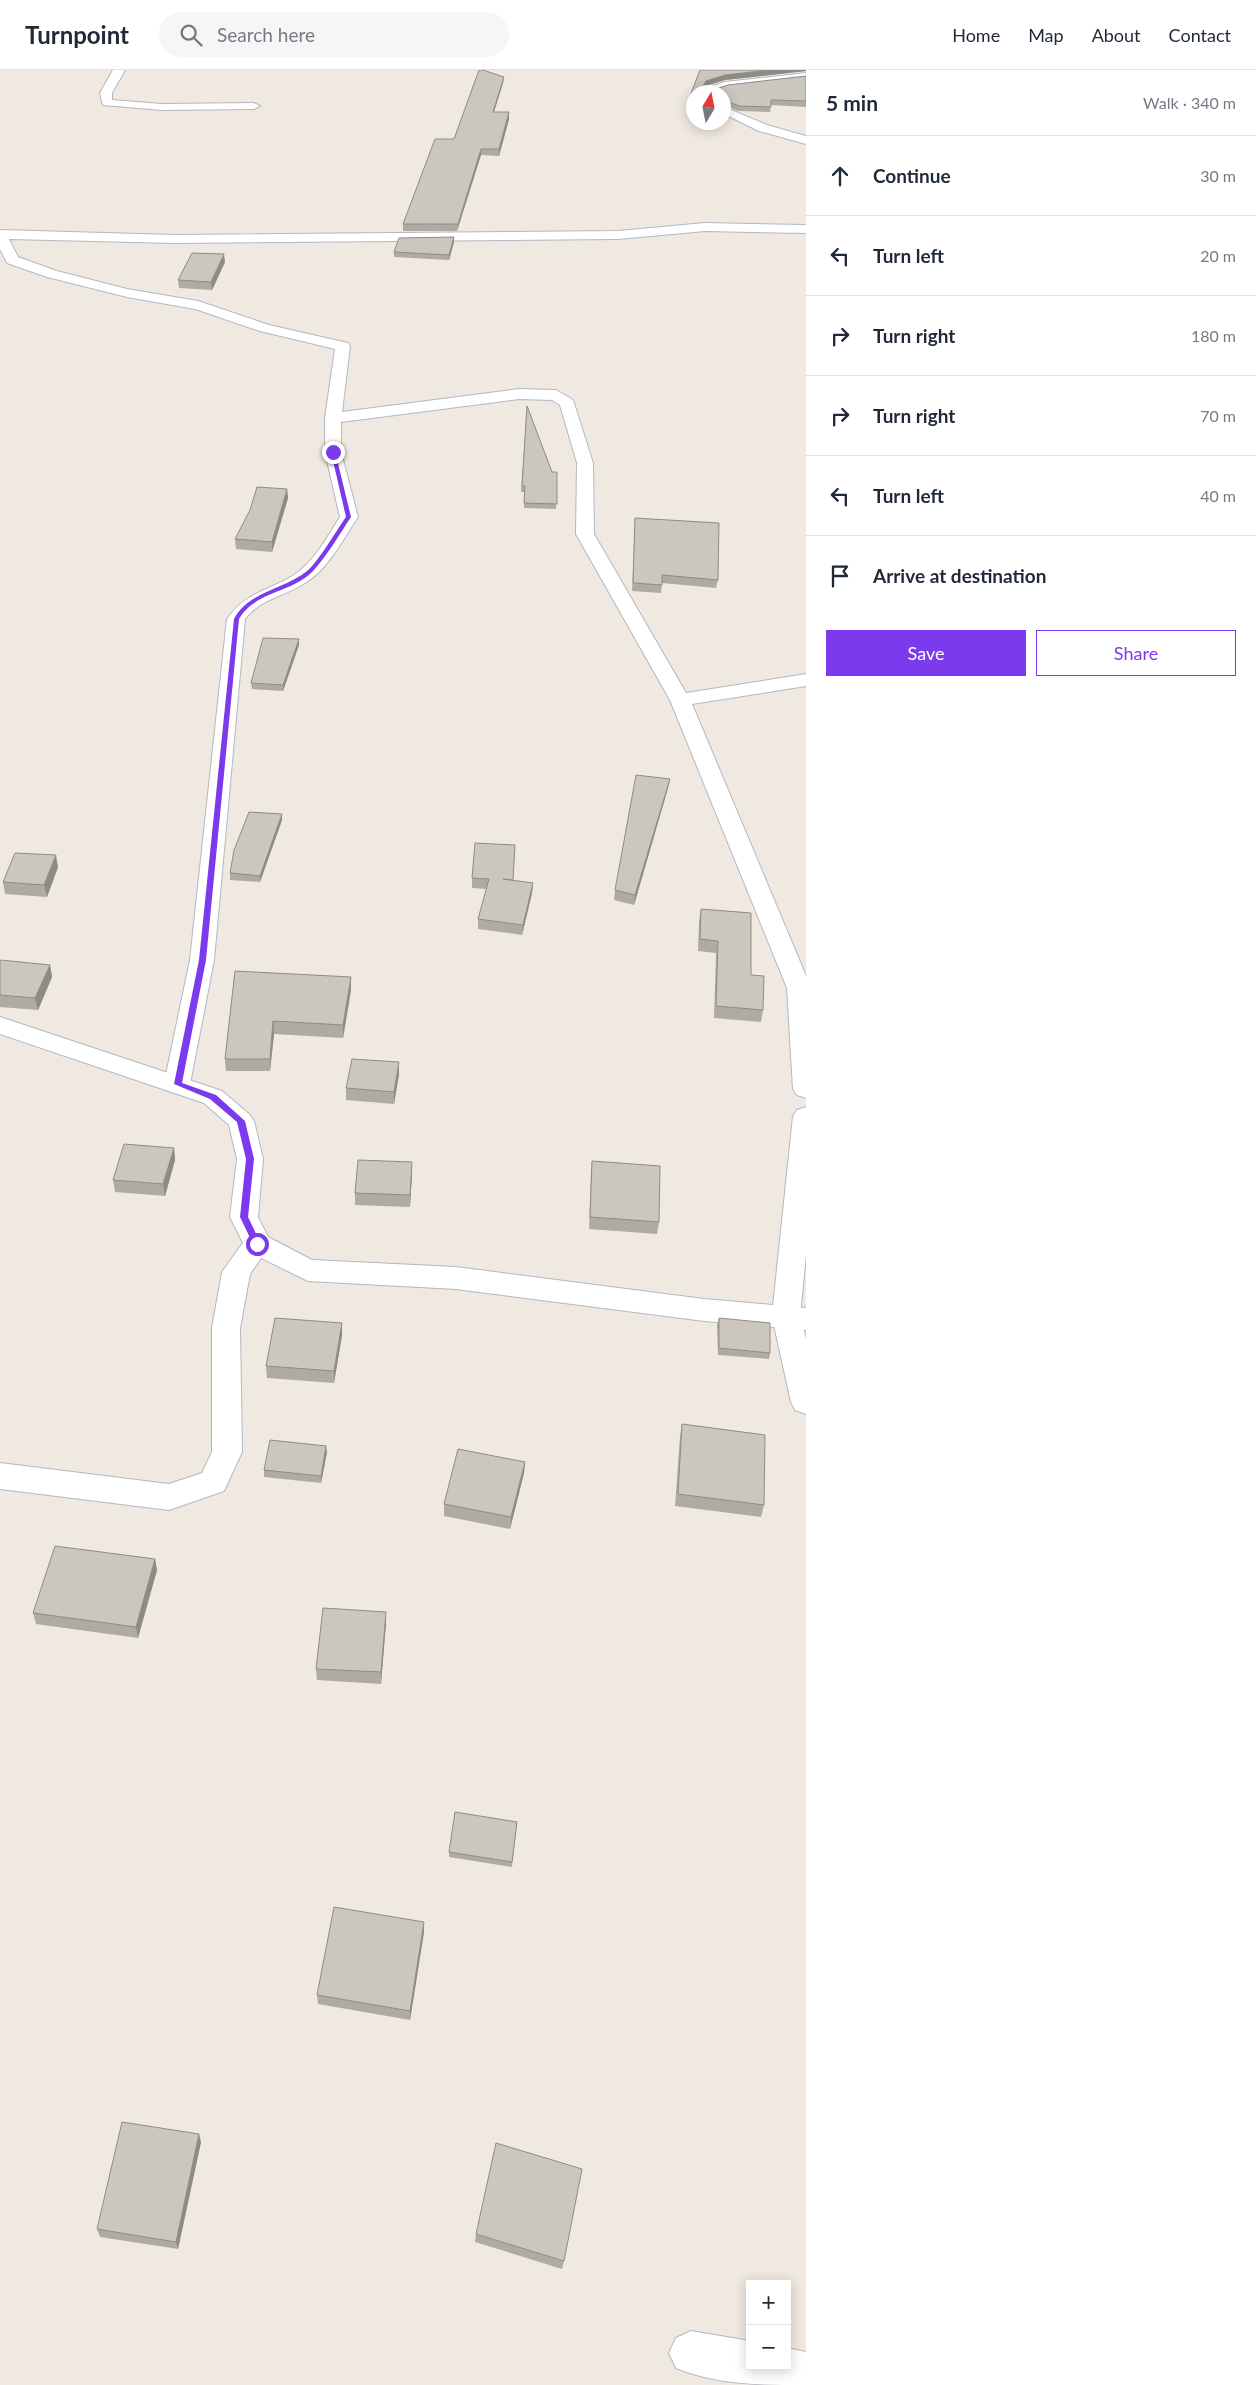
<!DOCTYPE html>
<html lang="en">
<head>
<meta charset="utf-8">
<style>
	:root { --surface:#fff; --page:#f6f6f7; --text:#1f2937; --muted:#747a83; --line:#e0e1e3; --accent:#7c3aed }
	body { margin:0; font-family:Lato,sans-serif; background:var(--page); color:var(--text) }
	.controls { position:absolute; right:15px; bottom:15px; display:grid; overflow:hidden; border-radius:0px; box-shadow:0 2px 12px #0003 }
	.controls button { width:45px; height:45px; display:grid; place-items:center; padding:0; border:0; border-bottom:1px solid var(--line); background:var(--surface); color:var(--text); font:25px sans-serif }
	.compass { position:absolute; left:686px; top:15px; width:45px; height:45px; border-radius:50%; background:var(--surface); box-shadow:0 2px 12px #0003; rotate:10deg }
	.stop { position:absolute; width:15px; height:15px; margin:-11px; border:4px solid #7c3aed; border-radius:50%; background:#fff }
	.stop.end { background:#7c3aed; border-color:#fff; box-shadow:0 1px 5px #0008 }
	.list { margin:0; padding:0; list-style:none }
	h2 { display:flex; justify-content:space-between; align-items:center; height:65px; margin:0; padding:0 20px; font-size:21px }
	h2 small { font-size:16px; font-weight:400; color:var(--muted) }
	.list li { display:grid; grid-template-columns:32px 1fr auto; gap:15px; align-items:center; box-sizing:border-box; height:80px; padding:0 20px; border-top:1px solid var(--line) }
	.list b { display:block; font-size:19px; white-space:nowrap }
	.list em { font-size:16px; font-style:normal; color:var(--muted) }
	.actions { display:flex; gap:10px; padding:15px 20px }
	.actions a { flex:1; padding:11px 0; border:1px solid var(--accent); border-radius:0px; text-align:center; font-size:18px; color:var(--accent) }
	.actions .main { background:var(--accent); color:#fff }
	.icon { flex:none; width:28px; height:28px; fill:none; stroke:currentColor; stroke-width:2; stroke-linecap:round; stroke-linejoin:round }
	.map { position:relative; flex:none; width:806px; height:2315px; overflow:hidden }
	header { display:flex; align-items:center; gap:30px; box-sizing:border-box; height:70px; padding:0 25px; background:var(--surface); border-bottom:1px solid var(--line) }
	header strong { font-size:24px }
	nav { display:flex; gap:28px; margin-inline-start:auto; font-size:18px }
	.search { width:350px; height:45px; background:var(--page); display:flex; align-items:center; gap:12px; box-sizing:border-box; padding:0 18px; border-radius:28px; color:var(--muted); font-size:19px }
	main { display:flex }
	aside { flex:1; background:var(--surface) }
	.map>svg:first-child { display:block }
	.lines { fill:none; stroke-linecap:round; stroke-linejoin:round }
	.street-casing { stroke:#b4b7c1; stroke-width:2 }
	.secondary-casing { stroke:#b4b7c1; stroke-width:2 }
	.street { fill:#fff; fill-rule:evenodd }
	.secondary { fill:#fff; fill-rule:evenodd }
	.wall { fill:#afaba4 }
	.shaded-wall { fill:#8e8b86 }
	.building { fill:#cbc7bf; stroke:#8e8b86 }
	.route { fill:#7c3aed }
</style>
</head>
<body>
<header>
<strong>Turnpoint</strong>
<div class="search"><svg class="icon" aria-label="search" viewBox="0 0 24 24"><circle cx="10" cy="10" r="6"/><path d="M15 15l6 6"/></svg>Search here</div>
<nav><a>Home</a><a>Map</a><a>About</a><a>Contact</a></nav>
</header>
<main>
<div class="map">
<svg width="806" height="2315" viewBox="0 0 806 2315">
	<rect width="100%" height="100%" fill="#efe9e1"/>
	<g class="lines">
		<defs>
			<g id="street">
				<polygon points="113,0 125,0 112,23 112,30 162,34 254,33 260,36 254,39 162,40 103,35 100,23"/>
				<polygon points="806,3 806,9 727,18 715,22 704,22 706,18 725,12"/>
				<polygon points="724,37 767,55 806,66 806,74 759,61 724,44"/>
				<path d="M705,153L806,155V163L705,161L618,169L175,173L9,169L18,187L57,201L127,219L198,231L269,255L348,273L350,276L342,342L519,319L556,320L573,330L593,393L594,464L686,623L806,604V616L692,634L806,906V1028L797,1025L793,1019L787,918L670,630L576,464L577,393L560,335L552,330L519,329L341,352V382L358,447C343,469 330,496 308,511C287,526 261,528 245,549L214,890L190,1014L186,1020L177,1023L168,1020L164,1014L190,890L227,549C246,522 268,521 294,505C315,491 327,467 340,447L325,382V348L335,279L260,261L195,239L127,227L47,207L7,193L0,179V160L175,165L618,161Z"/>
				<polygon points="806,1037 806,1185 800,1246 806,1269 806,1344 795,1340 791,1332 772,1246 793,1046 797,1040"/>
				<polygon points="257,1164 267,1167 271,1174 250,1204 240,1258 242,1382 224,1421 169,1440 0,1419 0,1393 169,1414 202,1403 212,1382 212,1258 222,1202 247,1167"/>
				<path d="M691,2261L750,2271V2296H787V2278L806,2282V2315C762,2315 717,2315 676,2298L669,2283L676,2268Z"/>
			</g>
			<polygon id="secondary" points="0,947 222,1021 250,1045 254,1051 263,1089 258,1147 268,1167 312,1190 456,1197 704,1229 806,1238 806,1260 704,1251 456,1219 308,1211 247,1181 230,1147 237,1089 229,1055 204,1033 0,964"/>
		</defs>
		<!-- street casing -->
		<use href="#street" class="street-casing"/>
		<!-- secondary casing -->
		<use href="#secondary" class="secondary-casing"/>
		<!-- street -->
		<use href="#street" class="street"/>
		<!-- secondary -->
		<use href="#secondary" class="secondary"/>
	</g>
	<!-- wall -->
	<g class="wall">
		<polygon points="700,0 806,0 806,1 725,10 705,16 704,18 716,19 806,6 806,37 771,35 770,42 738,41 694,22 694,39 687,39 687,34"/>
		<polygon points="503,13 494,42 509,49 499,86 481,85 457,161 403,161 403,154 454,69"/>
		<polygon points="454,167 454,172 449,190 394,187 394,182"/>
		<polygon points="225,192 212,220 179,218 178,210"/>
		<polygon points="527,336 552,402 557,402 556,439 524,438 524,422 521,422"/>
		<polygon points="287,419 288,428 272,482 236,479 235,469"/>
		<polygon points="635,448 718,510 716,518 662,513 661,523 632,521"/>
		<polygon points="299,575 283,621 252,619 251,613"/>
		<polygon points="670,709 668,718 634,835 614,830 615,820"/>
		<polygon points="282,744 282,750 260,812 230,810 230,803"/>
		<polygon points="515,775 513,810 533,813 532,823 522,865 478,859 478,849 487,819 472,818 472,808"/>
		<polygon points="58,797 47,827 5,824 3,812"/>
		<polygon points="701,839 751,905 763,940 761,952 714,948 716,883 698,881 699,851"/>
		<polygon points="0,892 50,895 52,907 38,940 0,937"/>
		<polygon points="235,901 351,920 343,968 274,964 270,1001 226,1001 225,989"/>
		<polygon points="399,1004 394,1034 346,1030 346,1018"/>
		<polygon points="174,1078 175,1090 165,1126 115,1122 113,1110"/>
		<polygon points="592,1091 659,1152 657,1164 589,1159 591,1103"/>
		<polygon points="412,1104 410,1137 355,1135 355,1123"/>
		<polygon points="719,1248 770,1283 769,1289 718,1285 717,1255"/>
		<polygon points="342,1253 342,1265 334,1313 267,1308 266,1296"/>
		<polygon points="682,1354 764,1435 761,1447 675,1436 680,1366"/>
		<polygon points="327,1382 321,1413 264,1407 264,1400"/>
		<polygon points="525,1392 524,1403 510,1459 444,1446 444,1434"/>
		<polygon points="155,1489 157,1500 138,1568 36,1554 33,1543"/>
		<polygon points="386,1553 381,1614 317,1610 316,1599"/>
		<polygon points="517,1752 512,1797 449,1787 449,1782"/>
		<polygon points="424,1852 424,1862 410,1950 318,1934 317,1925"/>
		<polygon points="201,2072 178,2179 100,2167 97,2159"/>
		<polygon points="476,2164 564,2191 562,2199 475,2172"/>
	</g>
	<!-- shaded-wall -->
	<g class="shaded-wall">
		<polygon points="770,0 806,0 806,1 725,10 705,16 702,21 703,16 706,11 725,5"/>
		<polygon points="504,7 503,13 492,48 493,42"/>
		<polygon points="509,42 509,49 499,86 499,79"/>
		<polygon points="481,79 481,85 457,161 458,154"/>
		<polygon points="454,167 454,172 449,190 449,185"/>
		<polygon points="224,184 225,192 212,220 211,212"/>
		<polygon points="287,419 288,428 272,482 272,472"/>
		<polygon points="299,569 299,575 283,621 283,615"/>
		<polygon points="670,709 668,718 634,835 635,825"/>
		<polygon points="282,744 282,750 260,812 260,806"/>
		<polygon points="56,785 58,797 47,827 44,815"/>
		<polygon points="533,813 532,823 522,865 523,855"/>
		<polygon points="50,895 52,907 38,940 35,928"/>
		<polygon points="351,907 351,920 343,968 343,955"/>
		<polygon points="273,951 274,964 270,1001 270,989"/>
		<polygon points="399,992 399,1004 394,1034 394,1022"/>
		<polygon points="174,1078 175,1090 165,1126 163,1114"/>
		<polygon points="412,1092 412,1104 410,1137 410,1125"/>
		<polygon points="342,1253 342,1265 334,1313 334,1301"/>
		<polygon points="326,1376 327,1382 321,1413 321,1406"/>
		<polygon points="525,1392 524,1403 510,1459 511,1447"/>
		<polygon points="155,1489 157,1500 138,1568 136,1557"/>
		<polygon points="386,1542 386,1553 381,1614 381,1602"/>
		<polygon points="424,1852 424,1862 410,1950 410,1941"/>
		<polygon points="199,2064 201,2072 178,2179 176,2172"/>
	</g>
	<!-- building -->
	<g class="building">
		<polygon points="479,0 483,0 504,7 493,42 509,42 499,79 481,79 458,154 403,154 435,69 454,69"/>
		<polygon points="700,0 770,0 725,5 706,11 703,16 705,19 716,19 728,15 806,6 806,31 771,30 771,37 739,36 724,30 724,32 724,22 694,22 694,34 687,34"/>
		<polygon points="454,167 449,185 394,182 399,168"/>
		<polygon points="192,183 224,184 211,212 178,210"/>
		<polygon points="527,336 552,402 557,402 557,434 524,433 525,416 522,416"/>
		<polygon points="257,417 287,419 272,472 235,469 250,440"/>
		<polygon points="635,448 719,453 718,510 662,505 662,515 633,513"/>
		<polygon points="263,568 299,569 283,615 251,613"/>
		<polygon points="636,705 670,709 635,825 615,820"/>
		<polygon points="249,742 282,744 260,806 230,803 234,780"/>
		<polygon points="475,773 515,775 513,810 503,809 533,813 523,855 478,849 489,809 472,808"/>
		<polygon points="15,783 56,785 44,815 3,812"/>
		<polygon points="701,839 751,843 751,905 764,906 763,940 716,936 718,871 700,869"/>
		<polygon points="1,890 50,895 35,928 0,925 0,892"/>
		<polygon points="235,901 351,907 343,955 273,951 270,989 225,989"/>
		<polygon points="352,989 399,992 394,1022 346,1018"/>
		<polygon points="124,1074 174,1078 163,1114 113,1110"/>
		<polygon points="358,1090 412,1092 410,1125 355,1123"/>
		<polygon points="592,1091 660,1096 659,1152 590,1147"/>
		<polygon points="275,1248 342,1253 334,1301 266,1296"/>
		<polygon points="719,1248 770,1253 770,1283 719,1278"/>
		<polygon points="682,1354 765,1365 764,1435 678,1424"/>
		<polygon points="270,1370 326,1376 321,1406 264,1400"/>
		<polygon points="458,1379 525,1392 511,1447 444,1434"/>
		<polygon points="55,1476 155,1489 136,1557 33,1543"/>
		<polygon points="323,1538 386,1542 381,1602 316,1599"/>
		<polygon points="455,1742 517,1752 512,1792 449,1782"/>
		<polygon points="334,1837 424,1852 410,1941 317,1925"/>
		<polygon points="122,2052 199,2064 176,2172 97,2159"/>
		<polygon points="496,2073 582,2099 564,2191 476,2164"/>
	</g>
	<!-- route -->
	<path class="route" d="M335,381L351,447C339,465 327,486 313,501C292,523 255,521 239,549L206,890L182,1013L216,1025L245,1051L254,1089L248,1147L261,1174L257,1177L253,1174L240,1147L246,1089L237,1052L210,1029L174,1014L199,890L234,549C249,521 283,520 307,501C319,491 336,461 346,447L331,382Z"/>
</svg>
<div class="controls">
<button>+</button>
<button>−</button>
</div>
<svg class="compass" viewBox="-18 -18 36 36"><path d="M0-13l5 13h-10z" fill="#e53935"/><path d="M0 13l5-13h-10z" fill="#747a83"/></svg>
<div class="stop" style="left:257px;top:1174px"></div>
<div class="stop end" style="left:333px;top:382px"></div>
</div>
<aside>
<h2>5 min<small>Walk · 340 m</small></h2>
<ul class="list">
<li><svg class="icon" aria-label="ahead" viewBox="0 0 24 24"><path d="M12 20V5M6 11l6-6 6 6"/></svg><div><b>Continue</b></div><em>30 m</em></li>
<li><svg class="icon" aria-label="left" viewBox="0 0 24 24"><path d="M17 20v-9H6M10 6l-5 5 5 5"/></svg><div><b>Turn left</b></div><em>20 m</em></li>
<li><svg class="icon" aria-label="right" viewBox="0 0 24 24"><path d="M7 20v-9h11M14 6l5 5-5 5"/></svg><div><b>Turn right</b></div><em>180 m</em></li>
<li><svg class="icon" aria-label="right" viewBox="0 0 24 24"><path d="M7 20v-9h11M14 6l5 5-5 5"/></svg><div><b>Turn right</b></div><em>70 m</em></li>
<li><svg class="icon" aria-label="left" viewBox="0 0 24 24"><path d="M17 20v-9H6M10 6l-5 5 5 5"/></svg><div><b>Turn left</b></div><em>40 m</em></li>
<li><svg class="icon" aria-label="arrive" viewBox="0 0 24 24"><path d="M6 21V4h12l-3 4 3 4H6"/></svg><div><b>Arrive at destination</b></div></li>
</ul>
<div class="actions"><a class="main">Save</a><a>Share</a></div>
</aside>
</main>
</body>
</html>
